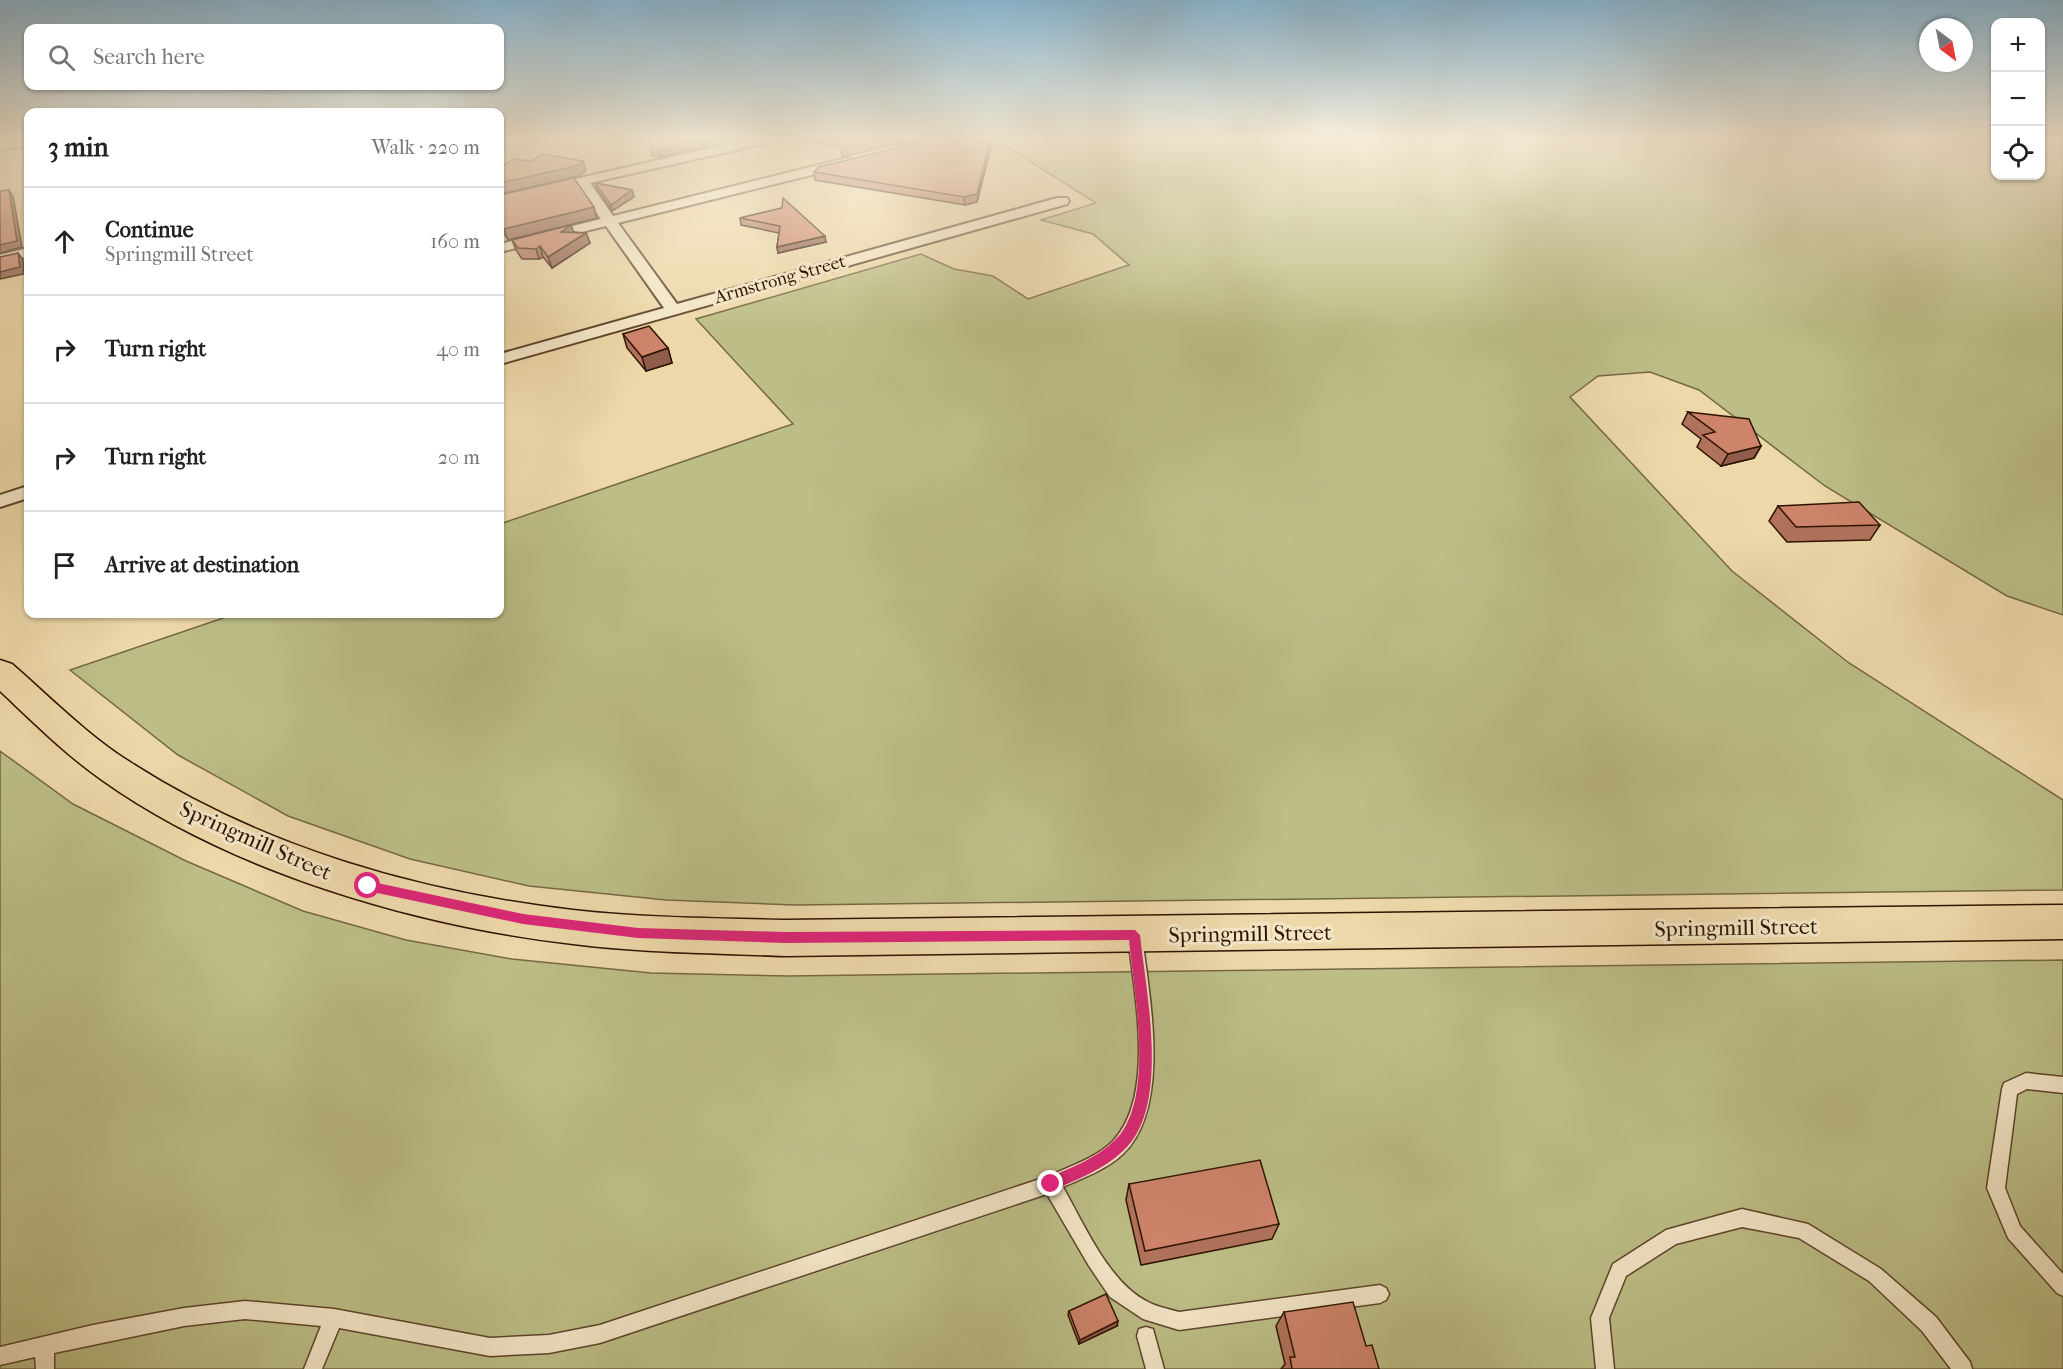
<!DOCTYPE html>
<html lang="en">
<head>
<meta charset="utf-8">
<style>
	:root { --surface:#fff; --page:#f2f2f2; --text:#222; --muted:#767676; --line:#e0e0e0 }
	body { margin:0; font-family:"IM FELL French Canon",serif; background:var(--page); color:var(--text) }
	.controls { position:absolute; right:18px; top:18px; display:grid; overflow:hidden; border-radius:12px; box-shadow:0 2px 4px #0004 }
	.controls button { width:54px; height:54px; display:grid; place-items:center; padding:0; border:0; border-bottom:2px solid var(--line); background:var(--surface); color:var(--text); font:30px sans-serif }
	.compass { position:absolute; left:1919px; top:18px; width:54px; height:54px; border-radius:50%; background:var(--surface); box-shadow:0 2px 4px #0004; rotate:148deg }
	.stop { position:absolute; width:18px; height:18px; margin:-14px; border:4px solid #db2777; border-radius:50%; background:#fff }
	.stop.end { background:#db2777; border-color:#fff; box-shadow:0 2px 6px #0008 }
	.list { margin:0; padding:0; list-style:none }
	h2 { display:flex; justify-content:space-between; align-items:center; height:78px; margin:0; padding:0 24px; font-size:26px }
	h2 small { font-size:20px; font-weight:400; color:var(--muted) }
	.list li { display:grid; grid-template-columns:39px 1fr auto; gap:18px; align-items:center; box-sizing:border-box; height:108px; padding:0 24px; border-top:2px solid var(--line) }
	.list b { display:block; font-size:22px; white-space:nowrap }
	.list p { margin:0; font-size:20px; white-space:nowrap; color:var(--muted) }
	.list em { font-size:20px; font-style:normal; color:var(--muted) }
	.icon { flex:none; width:33px; height:33px; fill:none; stroke:currentColor; stroke-width:2; stroke-linecap:round; stroke-linejoin:round }
	.map { position:relative; flex:none; width:2063px; height:1369px; overflow:hidden }
	.search { position:absolute; background:var(--surface); box-shadow:0 2px 4px #0004; left:24px; top:24px; width:480px; height:66px; display:flex; align-items:center; gap:15px; box-sizing:border-box; padding:0 21px; border-radius:12px; color:var(--muted); font-size:22px }
	.panel { position:absolute; background:var(--surface); box-shadow:0 2px 4px #0004; left:24px; top:108px; width:480px; height:510px; border-radius:12px }
	.map>svg:first-child { display:block }
	.green { fill:#bcbe86; stroke:#766844; stroke-width:1.5 }
	.lines { fill:none; stroke-linecap:round; stroke-linejoin:round }
	.lane-casing { stroke:#5e442b; stroke-width:3 }
	.street-casing { stroke:#5e442b; stroke-width:4 }
	.secondary-casing { stroke:#2f1301; stroke-width:3 }
	.primary-casing { stroke:#2f1301; stroke-width:3 }
	.lane { fill:#f3e6c7; fill-rule:evenodd }
	.street { fill:#f3e6c7; fill-rule:evenodd }
	.secondary { fill:#f3e6c7; fill-rule:evenodd }
	.primary { fill:#edd8a9; fill-rule:evenodd }
	.wall { fill:#b1725c; stroke:#2f1301; stroke-width:1.5 }
	.shaded-wall { fill:#905c4b; stroke:#2f1301; stroke-width:1.5 }
	.building { fill:#ce846b; stroke:#2f1301; stroke-width:1.5 }
	.route { fill:#db2777 }
	.labels { text-anchor:middle; stroke-width:6; stroke-linejoin:round; paint-order:stroke }
	.far-street-label { font-size:18px; fill:#2f1301; stroke:#f3e6c7 }
	.street-label { font-size:22px; fill:#2f1301; stroke:#f3e6c7 }
</style>
</head>
<body>
<div class="map">
<svg width="2063" height="1369" viewBox="0 0 2063 1369">
	<rect width="100%" height="100%" fill="#edd8a9"/>
	<filter id="stains"><feTurbulence type="fractalNoise" baseFrequency=".00333" numOctaves="4"/><feColorMatrix values="0 0 0 0 .2 0 0 0 0 .09 0 0 0 0 .02 0 0 0 .5 -.17"/></filter>
	<radialGradient id="worn" r=".72"><stop offset=".6" stop-color="#630" stop-opacity="0"/><stop offset="1" stop-color="#630" stop-opacity=".3"/></radialGradient>
	<!-- green -->
	<g class="green">
		<polygon points="991,137 1995,137 1996,176 2040,176 2041,137 2063,137 2063,615 2007,596 1825,486 1699,390 1650,372 1598,376 1570,397 1732,571 1849,663 2063,800 2063,890 795,905 666,900 529,886 410,859 288,816 178,755 70,670 235,614 500,614 500,524 793,424 696,319 921,254 954,269 993,276 1028,299 1129,265 1093,234 1041,220 1096,203"/>
		<polygon points="0,751 73,804 186,861 303,911 406,940 512,959 651,973 787,976 2063,960 2063,1369 0,1369"/>
	</g>
	<g class="lines">
		<defs>
			<g id="lane">
				<path d="M1135,930L1140,931L1142,936C1149,996 1172,1107 1123,1154C1106,1170 1083,1178 1063,1187C1084,1224 1109,1283 1148,1302C1157,1307 1169,1309 1179,1312L1380,1285L1386,1288L1389,1294L1386,1300L1380,1303L1179,1330L1143,1319L1110,1297L1089,1266L1047,1194L600,1343L549,1353L490,1356L339,1328L322,1369H304L321,1326L245,1319L184,1326L54,1353V1369H36L35,1357L0,1365V1347L93,1325L184,1308L245,1301L334,1309L490,1338L549,1335L600,1325L1049,1176C1070,1166 1096,1158 1113,1141C1156,1095 1134,993 1128,936L1130,931Z"/>
				<polygon points="2026,1073 2063,1077 2063,1093 2027,1089 2017,1094 2005,1188 2020,1226 2063,1274 2063,1296 2057,1293 2008,1238 1987,1188 2002,1089 2004,1083"/>
				<polygon points="1742,1209 1808,1224 1881,1269 1936,1317 1970,1362 1972,1369 1951,1369 1922,1331 1869,1281 1799,1238 1742,1227 1676,1244 1626,1276 1609,1318 1614,1369 1596,1369 1591,1318 1613,1264 1666,1230"/>
				<polygon points="1146,1327 1153,1329 1164,1369 1146,1369 1137,1336 1139,1329"/>
			</g>
			<g id="street">
				<polygon points="760,137 782,137 776,141 590,183 613,216 847,158 851,159 851,165 618,223 677,304 1057,198 1067,198 1069,201 1067,204 500,364 500,354 664,308 606,226 500,252 500,244 601,219 578,186 500,204 500,196"/>
				<polygon points="917,137 929,137 932,142 896,154 890,150 919,140"/>
				<polygon points="28,248 28,256 0,263 0,255"/>
				<polygon points="28,486 28,498 0,507 0,495"/>
			</g>
			<polygon id="secondary" points="15,137 28,137 28,145 0,150 0,140"/>
			<path id="primary" d="M0,660L12,664C50,697 87,735 130,762C262,847 418,892 573,910C643,918 714,918 785,920L2063,905V939L785,956C714,953 643,953 573,944C417,926 231,872 102,780C65,754 33,722 0,691Z"/>
		</defs>
		<!-- lane casing -->
		<use href="#lane" class="lane-casing"/>
		<!-- street casing -->
		<use href="#street" class="street-casing"/>
		<!-- secondary casing -->
		<use href="#secondary" class="secondary-casing"/>
		<!-- primary casing -->
		<use href="#primary" class="primary-casing"/>
		<!-- lane -->
		<use href="#lane" class="lane"/>
		<!-- street -->
		<use href="#street" class="street"/>
		<!-- secondary -->
		<use href="#secondary" class="secondary"/>
		<!-- primary -->
		<use href="#primary" class="primary"/>
	</g>
	<!-- wall -->
	<g class="wall">
		<polygon points="667,137 720,137 705,147 660,157 652,156 650,148"/>
		<polygon points="799,137 916,137 915,139 842,157 844,147 800,140"/>
		<polygon points="926,141 992,143 977,202 965,205 815,180 814,172"/>
		<polygon points="595,183 632,190 634,197 612,211 597,189"/>
		<polygon points="500,195 597,218 508,240 500,228"/>
		<polygon points="782,208 826,242 778,253 777,247 779,233 741,225 740,218"/>
		<polygon points="574,232 586,233 590,243 552,268 543,257 539,259 522,259 516,250 512,240"/>
		<polygon points="623,334 668,348 672,363 646,371 627,348"/>
		<polygon points="1688,412 1761,446 1754,458 1721,466 1697,447 1701,439 1682,424"/>
		<polygon points="1778,506 1880,525 1870,540 1787,542 1769,521"/>
		<polygon points="1129,1184 1279,1224 1272,1239 1141,1265 1126,1200"/>
		<polygon points="1069,1311 1117,1326 1079,1344 1068,1315"/>
		<polygon points="1284,1312 1366,1346 1379,1369 1281,1369 1285,1364 1276,1326"/>
	</g>
	<!-- shaded-wall -->
	<g class="shaded-wall">
		<polygon points="707,137 720,137 705,147 660,157 658,150"/>
		<polygon points="893,137 916,137 915,139 842,157 841,149"/>
		<polygon points="991,137 992,143 977,202 965,205 964,197"/>
		<polygon points="583,161 586,171 579,176 500,194 500,183"/>
		<polygon points="9,190 13,196 22,247 0,253 0,245"/>
		<polygon points="632,190 634,197 612,211 611,205"/>
		<polygon points="594,207 597,218 508,240 504,229"/>
		<polygon points="571,225 575,236 561,232"/>
		<polygon points="586,233 590,243 552,268 548,257"/>
		<polygon points="825,236 826,242 778,253 777,247"/>
		<polygon points="540,246 543,257 539,259 536,249"/>
		<polygon points="18,253 23,260 24,274 0,279 0,272"/>
		<polygon points="668,348 672,363 646,371 642,357"/>
		<polygon points="1761,446 1754,458 1721,466 1728,454"/>
		<polygon points="1118,1321 1117,1326 1079,1344 1080,1340"/>
	</g>
	<!-- building -->
	<g class="building">
		<polygon points="667,137 707,137 704,139 658,150 650,148"/>
		<polygon points="829,137 893,137 841,149 852,141"/>
		<polygon points="931,137 991,137 977,194 964,197 814,172 819,167 926,141"/>
		<polygon points="542,154 583,161 576,166 500,183 500,168 513,159 532,161"/>
		<polygon points="574,178 594,207 504,229 500,223 500,195"/>
		<polygon points="595,183 632,190 611,205"/>
		<polygon points="9,190 17,241 0,245 0,191"/>
		<polygon points="783,198 825,236 777,247 780,226 740,218 782,208"/>
		<polygon points="571,225 561,232 586,233 548,257 540,246 536,249 518,248 512,240"/>
		<polygon points="18,253 20,267 0,272 0,257"/>
		<polygon points="649,326 668,348 642,357 623,334"/>
		<polygon points="1688,412 1749,419 1761,446 1728,454 1703,435 1715,432"/>
		<polygon points="1859,502 1880,525 1796,527 1778,506"/>
		<polygon points="1260,1160 1279,1224 1145,1251 1129,1184"/>
		<polygon points="1106,1294 1118,1321 1080,1340 1069,1311"/>
		<polygon points="1353,1302 1366,1346 1372,1345 1379,1369 1292,1369 1290,1357 1295,1357 1284,1312"/>
	</g>
	<!-- sky -->
	<linearGradient id="sky" x2="0" y2="1"><stop stop-color="#89b6d1"/><stop offset="0.42" stop-color="#f7edd8"/><stop offset="1" stop-color="#f7edd8" stop-opacity="0"/></linearGradient>
	<rect width="2063" height="329" fill="url(#sky)"/>
	<!-- route -->
	<path class="route" d="M368,881L523,914L638,928L785,932L1135,930L1140,935C1146,993 1171,1108 1123,1151C1103,1170 1076,1180 1051,1191L1046,1189V1179C1069,1168 1096,1159 1114,1141C1156,1102 1134,993 1129,940L785,943L638,938L523,924L368,891L362,886Z"/>
	<g class="labels">
		<!-- far-street labels -->
		<g class="far-street-label">
			<text transform="translate(780 279) rotate(-16)" y="6">Armstrong Street</text>
		</g>
		<!-- street labels -->
		<g class="street-label">
			<text transform="translate(256 840) rotate(24)" y="8">Springmill Street</text>
			<text transform="translate(1736 927) rotate(-1)" y="8">Springmill Street</text>
			<text transform="translate(1250 933) rotate(-1)" y="8">Springmill Street</text>
		</g>
	</g>
	<rect width="100%" height="100%" filter="url(#stains)"/>
	<rect width="100%" height="100%" fill="url(#worn)"/>
</svg>
<div class="controls">
<button>+</button>
<button>−</button>
<button><svg class="icon" aria-label="locate" viewBox="0 0 24 24"><circle cx="12" cy="12" r="6"/><path d="M12 2v4M12 18v4M2 12h4M18 12h4"/></svg></button>
</div>
<svg class="compass" viewBox="-18 -18 36 36"><path d="M0-13l5 13h-10z" fill="#e53935"/><path d="M0 13l5-13h-10z" fill="#767676"/></svg>
<div class="stop" style="left:368px;top:886px"></div>
<div class="stop end" style="left:1051px;top:1184px"></div>
<div class="search"><svg class="icon" aria-label="search" viewBox="0 0 24 24"><circle cx="10" cy="10" r="6"/><path d="M15 15l6 6"/></svg>Search here</div>
<section class="panel">
<h2>3 min<small>Walk · 220 m</small></h2>
<ul class="list">
<li><svg class="icon" aria-label="ahead" viewBox="0 0 24 24"><path d="M12 20V5M6 11l6-6 6 6"/></svg><div><b>Continue</b><p>Springmill Street</p></div><em>160 m</em></li>
<li><svg class="icon" aria-label="right" viewBox="0 0 24 24"><path d="M7 20v-9h11M14 6l5 5-5 5"/></svg><div><b>Turn right</b></div><em>40 m</em></li>
<li><svg class="icon" aria-label="right" viewBox="0 0 24 24"><path d="M7 20v-9h11M14 6l5 5-5 5"/></svg><div><b>Turn right</b></div><em>20 m</em></li>
<li><svg class="icon" aria-label="arrive" viewBox="0 0 24 24"><path d="M6 21V4h12l-3 4 3 4H6"/></svg><div><b>Arrive at destination</b></div></li>
</ul>
</section>
</div>
</body>
</html>
